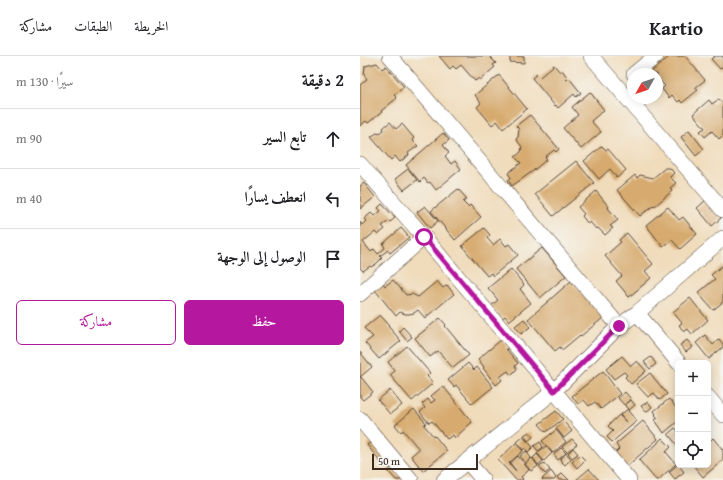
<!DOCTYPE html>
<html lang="ar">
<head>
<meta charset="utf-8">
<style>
	:root { --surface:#fff; --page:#f2f2f2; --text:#202124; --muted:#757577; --line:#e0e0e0; --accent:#b5179e }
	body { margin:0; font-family:"Gentium Book Plus",Amiri,serif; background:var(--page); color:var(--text); direction:rtl }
	.controls { position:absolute; right:12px; bottom:12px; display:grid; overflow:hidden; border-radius:6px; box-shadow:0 2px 10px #0003 }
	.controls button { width:36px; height:36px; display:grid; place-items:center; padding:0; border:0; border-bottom:1px solid var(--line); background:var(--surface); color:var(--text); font:20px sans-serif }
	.compass { position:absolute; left:267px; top:12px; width:36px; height:36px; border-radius:50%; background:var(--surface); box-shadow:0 2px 10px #0003; rotate:230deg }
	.scale { position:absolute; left:12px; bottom:10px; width:106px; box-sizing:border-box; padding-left:4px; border:2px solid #3b2a1e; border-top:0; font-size:11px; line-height:14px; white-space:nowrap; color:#3b2a1e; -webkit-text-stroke:3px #f6f6f2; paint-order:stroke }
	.stop { position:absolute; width:12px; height:12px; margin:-9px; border:3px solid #b5179e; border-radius:50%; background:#fff }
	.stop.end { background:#b5179e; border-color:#fff; box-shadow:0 1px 4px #0008 }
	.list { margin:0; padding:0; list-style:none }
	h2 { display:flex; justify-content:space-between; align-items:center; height:52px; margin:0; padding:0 16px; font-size:17px }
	h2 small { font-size:13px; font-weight:400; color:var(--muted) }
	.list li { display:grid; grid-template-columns:26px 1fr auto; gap:12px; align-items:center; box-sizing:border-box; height:60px; padding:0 16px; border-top:1px solid var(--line) }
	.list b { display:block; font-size:15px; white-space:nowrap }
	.list em { font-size:13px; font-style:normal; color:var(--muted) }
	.actions { display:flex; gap:8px; padding:12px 16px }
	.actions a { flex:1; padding:9px 0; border:1px solid var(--accent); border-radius:6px; text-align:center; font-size:14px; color:var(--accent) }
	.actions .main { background:var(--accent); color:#fff }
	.icon { flex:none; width:22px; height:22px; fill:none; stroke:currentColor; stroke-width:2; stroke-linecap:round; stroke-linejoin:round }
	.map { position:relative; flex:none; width:363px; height:424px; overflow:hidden; direction:ltr }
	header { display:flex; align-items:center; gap:24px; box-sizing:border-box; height:56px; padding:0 20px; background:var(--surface); border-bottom:1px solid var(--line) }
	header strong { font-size:19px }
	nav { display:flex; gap:22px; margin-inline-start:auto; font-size:14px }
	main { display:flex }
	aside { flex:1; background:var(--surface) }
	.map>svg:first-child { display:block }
	.building { fill:#d7ab70 }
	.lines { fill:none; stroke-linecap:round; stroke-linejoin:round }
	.minor-casing { stroke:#564536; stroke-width:16 }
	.minor { stroke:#fff; stroke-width:15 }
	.route { stroke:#b5179e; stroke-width:5 }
</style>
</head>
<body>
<header>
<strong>Kartio</strong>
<nav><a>الخريطة</a><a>الطبقات</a><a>مشاركة</a></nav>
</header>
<main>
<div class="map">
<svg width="363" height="424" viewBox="0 0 363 424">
	<rect width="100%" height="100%" fill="#f6f6f2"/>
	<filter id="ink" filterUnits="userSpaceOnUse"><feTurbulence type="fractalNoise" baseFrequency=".025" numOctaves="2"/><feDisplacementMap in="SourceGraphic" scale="8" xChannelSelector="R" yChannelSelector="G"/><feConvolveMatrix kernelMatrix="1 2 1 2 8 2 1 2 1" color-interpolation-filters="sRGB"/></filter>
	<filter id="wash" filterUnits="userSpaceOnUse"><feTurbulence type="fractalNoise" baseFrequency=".012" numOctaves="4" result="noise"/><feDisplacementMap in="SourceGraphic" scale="16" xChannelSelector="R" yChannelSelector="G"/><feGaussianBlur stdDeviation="0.9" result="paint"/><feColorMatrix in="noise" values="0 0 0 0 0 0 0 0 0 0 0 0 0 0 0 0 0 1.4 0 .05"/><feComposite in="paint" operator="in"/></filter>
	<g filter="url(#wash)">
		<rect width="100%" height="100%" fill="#f0dcbb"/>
		<g id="blocks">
			<!-- building -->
			<g class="building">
				<polygon points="79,0 129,0 136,7 133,9 135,11 120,24 119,22 115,25 101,9 96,13 93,10 90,13"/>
				<polygon points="150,0 164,0 164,7 150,6"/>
				<polygon points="310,0 325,0 345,24 335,32 338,34 322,47 320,44 318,46 312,39 309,42 302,33 305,30 297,21 297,18 294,18 292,15"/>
				<polygon points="355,0 363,0 363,10 360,13 351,3"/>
				<polygon points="17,7 22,13 26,10 44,31 34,39 37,42 21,55 22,56 8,67 6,65 0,70 0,29 7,23 4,19 5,10"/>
				<polygon points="194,9 200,16 202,14 207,21 205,22 207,24 209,22 221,37 216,41 214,38 198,52 196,49 195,50 172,22 177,18 180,21"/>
				<polygon points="139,19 167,53 143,73 137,65 132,69 117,51 121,47 115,39"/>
				<polygon points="230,36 244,54 231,65 241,76 221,93 203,72 218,59 212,51"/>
				<polygon points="359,43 363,48 363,79 359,83 352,75 345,81 340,75 345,72 333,58 349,44 352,48"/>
				<polygon points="170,59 199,93 196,96 194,94 185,101 187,103 173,115 152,130 148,124 151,122 148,117 161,107 155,101 161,96 162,91 156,83 158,81 159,73 156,70"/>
				<polygon points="30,66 36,73 42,68 54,82 52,84 58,90 48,97 49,99 40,106 35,100 31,104 11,81 18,76 20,77 24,74 23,72"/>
				<polygon points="329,74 344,93 336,100 321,81"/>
				<polygon points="83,77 89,84 83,89 89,97 85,100 91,108 95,105 101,113 76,134 70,126 68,127 64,122 60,126 46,109"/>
				<polygon points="242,90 246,94 248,93 266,114 257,122 250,113 239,123 224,105"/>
				<polygon points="216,105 234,127 193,160 175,138"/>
				<polygon points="305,112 310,112 314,117 310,121 316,127 310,132 312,135 295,150 294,149 280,160 257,134 275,119 277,122 280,119 293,122"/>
				<polygon points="48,113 57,124 44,134 35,123"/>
				<polygon points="4,127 15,141 0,153 0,130"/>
				<polygon points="98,133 107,143 103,146 108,151 110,149 121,161 95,184 71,155"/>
				<polygon points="236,135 249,151 248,152 258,164 250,170 253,172 245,179 238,172 236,173 230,166 228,168 222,160 224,158 218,151"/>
				<polygon points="346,144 361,162 352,170 337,152"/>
				<polygon points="22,148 35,162 30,166 29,165 22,170 25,173 18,179 15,176 3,186 11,196 14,193 18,198 25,192 23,188 41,172 49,181 30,197 28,194 20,200 22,202 16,208 11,211 10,210 3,215 0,212 0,166 2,169 6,165 4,163 11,157 14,160 21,155 18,152"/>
				<polygon points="65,150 78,165 70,172 57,156"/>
				<polygon points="308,151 319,164 323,161 337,178 320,193 312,184 303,191 286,169"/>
				<polygon points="124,172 130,179 127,182 133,189 140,183 146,190 149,188 158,199 133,220 131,217 127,220 102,190"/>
				<polygon points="267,177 293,208 285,215 291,222 269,241 256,225 262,220 245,200 261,186 259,184"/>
				<polygon points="182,192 206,220 180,242 156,213"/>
				<polygon points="363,209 363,246 353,254 338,237 355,223 351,219"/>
				<polygon points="151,213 164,229 160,233 171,247 149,265 145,260 142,262 131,250 138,244 128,232"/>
				<polygon points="33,224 46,239 52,238 58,241 77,225 83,232 87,229 94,238 65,262 58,254 54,257 49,258 45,258 40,256 36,260 15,234 23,227 25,230"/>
				<polygon points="211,225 243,262 221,280 220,279 202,294 200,291 195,295 168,263"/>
				<polygon points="330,242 348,264 332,278 328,273 324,276 319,269 322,267 313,256"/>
				<polygon points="20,259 29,269 28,270 41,285 19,303 5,287 13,281 4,272"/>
				<polygon points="80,262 86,269 85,270 109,299 93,312 78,295 70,301 55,282"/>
				<polygon points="164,263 170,271 161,278 155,270"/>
				<polygon points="43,271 52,281 47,285 39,275"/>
				<polygon points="345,279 353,289 359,283 363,288 363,291 349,303 336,287"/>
				<polygon points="142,283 148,291 146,293 158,307 155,310 157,313 151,319 148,315 145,317 140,321 142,324 136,329 123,312 124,311 118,303"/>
				<polygon points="327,284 333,291 326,296 320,289"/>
				<polygon points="47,290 70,317 67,320 73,327 52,345 30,319 35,315 28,306"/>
				<polygon points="0,296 12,311 0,321"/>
				<polygon points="262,300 271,310 277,305 286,315 271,328 265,321 267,319 264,316 254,323 246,313"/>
				<polygon points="291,301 296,308 290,313 284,306"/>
				<polygon points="108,307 114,314 117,311 133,331 112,348 96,329 94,331 88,324"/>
				<polygon points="243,315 260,338 241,353 235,346 229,350 224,344 218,348 212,340"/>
				<polygon points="290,317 307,338 300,344 294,337 288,341 276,328"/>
				<polygon points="1,321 13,336 3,344 0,341 0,322"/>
				<polygon points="83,330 112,366 95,382 93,379 87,383 72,365 69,367 60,356 65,352 62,348 68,343 71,347 75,344 71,340"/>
				<polygon points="30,334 42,349 30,358 18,344"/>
				<polygon points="265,336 271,343 264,349 258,342"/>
				<polygon points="309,343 318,354 318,365 304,377 295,364 298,362 295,359 296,358 294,355"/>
				<polygon points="271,344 275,349 268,355 277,365 252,386 247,381 253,375 248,370 259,359 267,367 260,359 268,353 265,350"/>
				<polygon points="288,346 292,351 286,356 281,350"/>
				<polygon points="54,353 66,367 64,369 74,381 75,380 87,395 63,415 51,400 59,393 43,374 41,376 35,369"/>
				<polygon points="196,355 203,363 186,376 179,368"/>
				<polygon points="283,365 298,383 266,411 254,398 259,393 256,388"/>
				<polygon points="204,366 212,375 204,382 196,372"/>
				<polygon points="315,372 318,375 318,390 308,378"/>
				<polygon points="196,374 206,386 193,397 182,385"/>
				<polygon points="169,376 173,381 168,385 164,379"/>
				<polygon points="163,381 173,391 168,396 165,392 163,394 157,386"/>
				<polygon points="302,382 311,391 306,396 316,408 298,424 296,424 279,404 298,387 298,386"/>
				<polygon points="353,382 363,394 363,404 343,421 333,409 348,409 348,387"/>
				<polygon points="212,383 217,388 207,396 202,391"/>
				<polygon points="11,386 27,405 23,409 7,389"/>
				<polygon points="180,386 183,391 178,395 174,390"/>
				<polygon points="156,387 163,395 149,407 156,415 150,407 158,400 169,414 161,421 163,423 162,424 156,424 138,404"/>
				<polygon points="186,390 192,397 184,405 177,397"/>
				<polygon points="201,392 206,397 198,404 194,398"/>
				<polygon points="213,392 218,398 212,402 208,397"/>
				<polygon points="166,395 171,402 166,407 160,400"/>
				<polygon points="206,397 211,403 205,409 200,404"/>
				<polygon points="177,398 183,405 178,409 173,402"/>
				<polygon points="220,399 225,404 217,412 212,406"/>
				<polygon points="172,402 178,410 171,415 165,408"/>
				<polygon points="184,407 190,414 185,418 179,410"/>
				<polygon points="318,408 324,416 315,423 309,416"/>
				<polygon points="32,411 42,424 36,424 28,415"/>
				<polygon points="229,413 239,424 216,424"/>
				<polygon points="191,415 196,422 194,424 183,424 182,423"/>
				<polygon points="202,417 209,424 199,424 197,421"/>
			</g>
		</g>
	</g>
	<g filter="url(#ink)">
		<use href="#blocks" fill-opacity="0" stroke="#564536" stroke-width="1"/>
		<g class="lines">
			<defs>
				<g id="minor">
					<polyline points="30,0 259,270"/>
					<polyline points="231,0 363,154"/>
					<polyline points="274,18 296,0"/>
					<polyline points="0,108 64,181 269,424"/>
					<polyline points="0,238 64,181"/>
					<polyline points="277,257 319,307"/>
					<polyline points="348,341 363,359"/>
					<polyline points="0,363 51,424"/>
					<polyline points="107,405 123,424"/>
					<polyline points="84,424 194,335 259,270 277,257 363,182"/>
				</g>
			</defs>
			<!-- minor casing -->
			<use href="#minor" class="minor-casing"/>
			<!-- minor -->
			<use href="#minor" class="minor"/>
		</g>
	</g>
	<g class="lines" filter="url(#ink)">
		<!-- route -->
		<polyline class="route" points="64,181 194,335 259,270"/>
	</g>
</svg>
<div class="controls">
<button>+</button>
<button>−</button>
<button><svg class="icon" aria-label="locate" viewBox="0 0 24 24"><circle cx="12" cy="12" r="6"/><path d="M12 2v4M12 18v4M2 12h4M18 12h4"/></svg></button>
</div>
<svg class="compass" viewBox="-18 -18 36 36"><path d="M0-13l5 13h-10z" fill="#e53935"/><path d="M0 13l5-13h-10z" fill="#757577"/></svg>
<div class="scale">50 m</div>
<div class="stop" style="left:64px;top:181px"></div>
<div class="stop end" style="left:259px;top:270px"></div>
</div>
<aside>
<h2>2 دقيقة<small>سيرًا · 130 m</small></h2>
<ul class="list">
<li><svg class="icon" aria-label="ahead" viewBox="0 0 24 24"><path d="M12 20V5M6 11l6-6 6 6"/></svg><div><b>تابع السير</b></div><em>90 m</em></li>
<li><svg class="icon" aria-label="left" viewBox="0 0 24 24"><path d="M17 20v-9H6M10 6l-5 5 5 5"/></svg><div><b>انعطف يسارًا</b></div><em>40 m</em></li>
<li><svg class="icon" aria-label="arrive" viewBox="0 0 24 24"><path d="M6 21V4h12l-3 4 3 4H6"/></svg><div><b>الوصول إلى الوجهة</b></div></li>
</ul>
<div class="actions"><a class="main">حفظ</a><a>مشاركة</a></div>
</aside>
</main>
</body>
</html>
